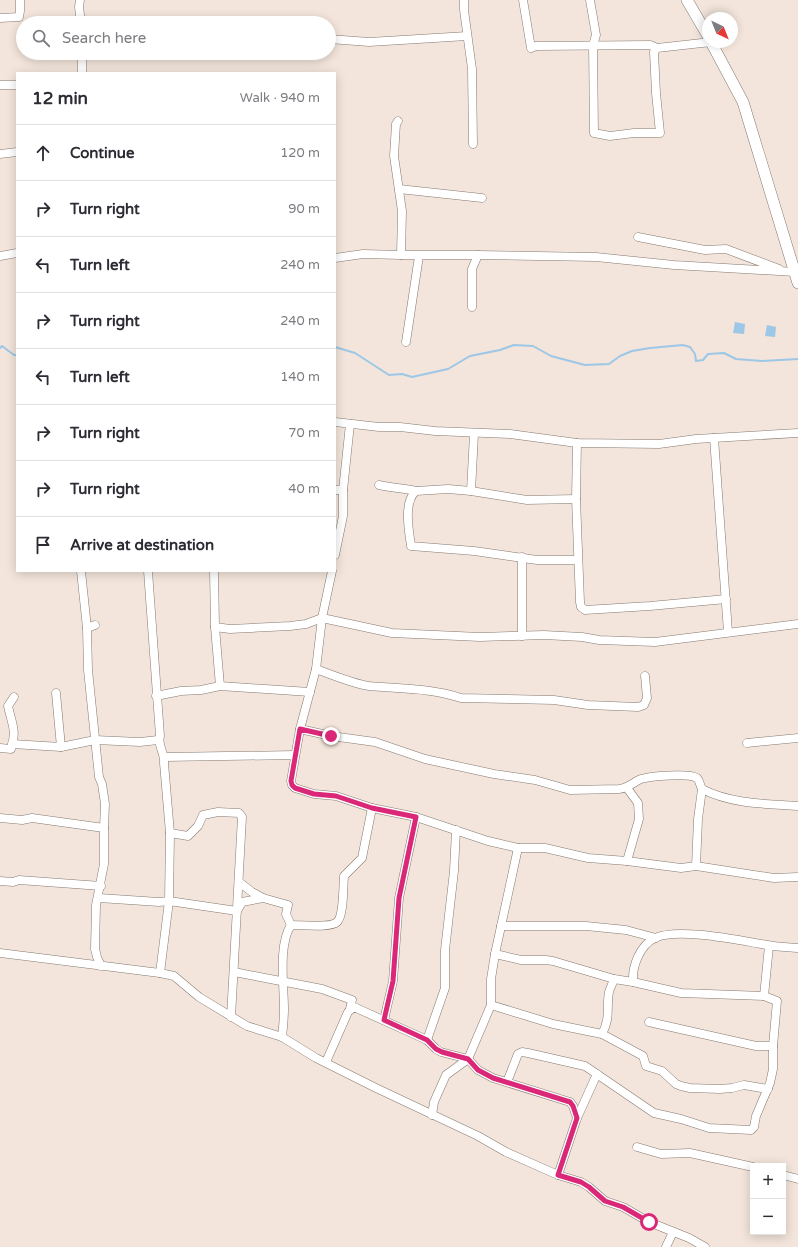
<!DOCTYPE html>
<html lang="en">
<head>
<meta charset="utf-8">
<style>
	:root { --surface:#fff; --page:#f2f2f3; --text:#2b2b33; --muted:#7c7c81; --line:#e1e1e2 }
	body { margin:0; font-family:"Varela Round",sans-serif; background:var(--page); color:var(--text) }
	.controls { position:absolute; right:12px; bottom:12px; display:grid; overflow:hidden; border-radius:0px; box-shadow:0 2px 10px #0003 }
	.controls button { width:36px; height:36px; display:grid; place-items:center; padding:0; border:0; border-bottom:1px solid var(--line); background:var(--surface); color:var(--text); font:20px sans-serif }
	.compass { position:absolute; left:702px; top:12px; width:36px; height:36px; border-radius:50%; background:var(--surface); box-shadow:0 2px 10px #0003; rotate:137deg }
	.stop { position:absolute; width:12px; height:12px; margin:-9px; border:3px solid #db2777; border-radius:50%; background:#fff }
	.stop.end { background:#db2777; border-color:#fff; box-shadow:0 1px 4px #0008 }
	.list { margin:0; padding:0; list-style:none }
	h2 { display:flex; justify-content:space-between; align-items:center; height:52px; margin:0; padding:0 16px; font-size:17px }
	h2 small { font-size:13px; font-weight:400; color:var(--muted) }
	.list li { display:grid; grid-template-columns:26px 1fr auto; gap:12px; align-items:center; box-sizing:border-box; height:56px; padding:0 16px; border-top:1px solid var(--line) }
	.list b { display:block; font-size:15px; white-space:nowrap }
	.list em { font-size:13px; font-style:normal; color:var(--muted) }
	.icon { flex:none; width:22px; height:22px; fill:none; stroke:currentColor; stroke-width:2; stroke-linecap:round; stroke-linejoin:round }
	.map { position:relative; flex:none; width:798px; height:1247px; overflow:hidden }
	.search { position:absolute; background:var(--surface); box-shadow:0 2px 10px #0003; left:16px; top:16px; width:320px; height:44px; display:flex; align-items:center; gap:10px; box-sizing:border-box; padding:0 14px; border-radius:22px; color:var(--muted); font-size:15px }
	.panel { position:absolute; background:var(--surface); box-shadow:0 2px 10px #0003; left:16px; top:72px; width:320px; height:500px; border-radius:0px }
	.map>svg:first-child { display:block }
	.water { fill:#9dc7e6 }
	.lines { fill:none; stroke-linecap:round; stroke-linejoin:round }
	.stream { stroke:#9dc7e6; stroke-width:2 }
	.minor-casing { stroke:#857970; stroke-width:9 }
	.major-casing { stroke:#857970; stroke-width:12 }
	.minor { stroke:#fff; stroke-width:8 }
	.major { stroke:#fff; stroke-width:11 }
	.route { stroke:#db2777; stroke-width:5 }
</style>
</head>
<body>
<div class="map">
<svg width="798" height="1247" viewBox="0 0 798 1247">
	<rect width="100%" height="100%" fill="#f3e5db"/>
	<!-- water -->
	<g class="water">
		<polygon points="735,322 745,324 744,334 733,333"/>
		<polygon points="767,325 776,327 775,337 765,336"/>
	</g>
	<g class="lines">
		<!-- stream -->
		<g class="stream">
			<polyline points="335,347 355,353 389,375 402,374 412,377 448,369 470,356 500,350 514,345 533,346 551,356 585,365 609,364 620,356 632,351 650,348 683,345 690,347 695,354 696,361 703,360 708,354 724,353 736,359 762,361 798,359"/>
			<polyline points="0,348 2,346 14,355 17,355"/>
		</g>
		<defs>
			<g id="minor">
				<polyline points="80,0 79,7 81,23"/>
				<polyline points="464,0 464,10 472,69 473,144"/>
				<polyline points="523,0 531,48 536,46 650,45 657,48"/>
				<polyline points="590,0 596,35 593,45 594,133 610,136 634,133 660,133 656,93 654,52 657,48 711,42"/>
				<polyline points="0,18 19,17 20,11 20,0"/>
				<polyline points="329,39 369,42 467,36"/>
				<polyline points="82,53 82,73"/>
				<polyline points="0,85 17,85"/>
				<polyline points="398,121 396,124 394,156 402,211 401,255 478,255 596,257 674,265 795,272"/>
				<polyline points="0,154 17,152"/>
				<polyline points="399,189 482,198"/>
				<polyline points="638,237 705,250 726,249 779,269"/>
				<polyline points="0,256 17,253"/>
				<polyline points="335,258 363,254 401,255"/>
				<polyline points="472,307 472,269 478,255"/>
				<polyline points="406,342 419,256"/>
				<polyline points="335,422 379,427 400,427 435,431 510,434 577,443 659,444 696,439 798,433"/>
				<polyline points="714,438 728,632"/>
				<polyline points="577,443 576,499 580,602 581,607 585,610 650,606 726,599"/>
				<path d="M379,485C392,488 404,488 416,491"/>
				<polyline points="335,490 343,490"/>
				<polyline points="471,491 474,434"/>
				<path d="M576,499L527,500L471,491L448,489L416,491C403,502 409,531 411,546L474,551L537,560H578"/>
				<polyline points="335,555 343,516 343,490 350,424"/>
				<polyline points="522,557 522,636"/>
				<polyline points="81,571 87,628 88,670 99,777 102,784 105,804 104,828 104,864 96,905 95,949 97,957 101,966"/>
				<path d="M148,571L160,736C157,745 165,753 164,763L170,833L169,901L160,973"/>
				<polyline points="214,571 215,627 220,686"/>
				<polyline points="332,571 322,618 316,669 300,729 291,781 292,785 295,788 314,794 336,796 372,808 416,817 488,841 518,848 545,848 588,858 627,861 681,868 696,866 774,878 798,877"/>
				<polyline points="215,627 230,629 290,626 306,624 322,618 392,633 480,637 544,635 582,637 599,640 655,642 798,624"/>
				<polyline points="87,628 95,625"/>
				<path d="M316,669C333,675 351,683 369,686C400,689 432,688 461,698L554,700L588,705L638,707L644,705L647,698L645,676"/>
				<polyline points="56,693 61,747"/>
				<polyline points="156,696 181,691 201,690 220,686 310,692"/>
				<path d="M300,729L331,736L375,742L425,759L494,774L535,780L570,790L619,789C629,788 633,782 641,779C651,776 689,773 697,778C700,781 700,786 702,789C731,804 766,804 798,806"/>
				<polyline points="747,743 798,738"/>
				<polyline points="12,744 61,747 95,740 140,742 158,740"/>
				<path d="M0,748L11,749C17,730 12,725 8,706L14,697"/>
				<polyline points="165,757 295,755"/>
				<polyline points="627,788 638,803 639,819 627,861"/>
				<polyline points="0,818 22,820 32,818 104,828"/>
				<polyline points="170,833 188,836 198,826 203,815 218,812 239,813 242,817 231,1017"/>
				<polyline points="696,866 698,819 702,789"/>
				<polyline points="0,881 13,882 19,880 101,886"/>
				<polyline points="239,882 252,892 263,898"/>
				<polyline points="99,898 159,902 169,901 237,911 242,902 263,898 288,905 286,914 291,925"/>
				<polyline points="501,926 586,926 626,930 656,938"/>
				<polyline points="0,953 160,973 174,976 199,997 247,1026 282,1037 316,1058 376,1088 478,1136 506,1152 558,1175 581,1182 589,1187 605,1201 623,1207 649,1222 689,1238 705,1247"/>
				<polyline points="495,954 521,960 546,960 553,961 614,979 633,982 681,993 764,996"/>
				<polyline points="234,972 322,989 352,1000 350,1009"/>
				<path d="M633,982C632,966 640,945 655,938C678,927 742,941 767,945C777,947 788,947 798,948"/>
				<polyline points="491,1005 553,1024 602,1034 643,1056 646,1066 662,1071 676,1084 681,1086 690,1088 720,1089 732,1088 744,1085 768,1089"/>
				<polyline points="384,1020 393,981 399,898 416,817"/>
				<polyline points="649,1022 756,1046 773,1046"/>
				<path d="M602,1034C611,1017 606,1009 609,992C610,988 613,983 614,979"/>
				<path d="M282,1037C283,1028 284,1018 284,1009C284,985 278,945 291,925C301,925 331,928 337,922C344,916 343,886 344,876L362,858L372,808"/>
				<polyline points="427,1040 445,988 445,950 454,871 456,830"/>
				<polyline points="326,1062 348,1012 354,1007 427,1040 436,1049 441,1052 468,1059 478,1070 493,1078 570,1102 573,1106 577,1118"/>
				<polyline points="507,1082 518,1054 522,1052 528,1053 585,1066 654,1113 681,1119 709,1128 751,1130 754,1127 756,1116 770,1083 773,1069 773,1046 777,1001 764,996 769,946"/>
				<polyline points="432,1115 434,1102 446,1075 468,1059 491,1005 491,979 495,954 518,848"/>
				<polyline points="637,1147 661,1154 690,1153 753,1167"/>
				<polyline points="558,1175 577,1118 597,1074"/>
				<polyline points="783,1175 798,1179"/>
				<polyline points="666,1247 673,1232"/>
			</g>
			<g id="major">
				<polyline points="687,0 708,36"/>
				<polyline points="711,42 743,102 798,283"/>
			</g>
		</defs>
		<!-- minor casing -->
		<use href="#minor" class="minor-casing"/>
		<!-- major casing -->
		<use href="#major" class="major-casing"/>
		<!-- minor -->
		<use href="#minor" class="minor"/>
		<!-- major -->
		<use href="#major" class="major"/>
	</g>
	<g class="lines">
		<!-- route -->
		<polyline class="route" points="331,736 300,729 291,781 292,785 295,788 314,794 336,796 372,808 416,817 399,898 393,981 384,1020 427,1040 436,1049 442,1052 468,1059 478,1070 493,1078 570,1102 573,1106 577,1118 558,1175 581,1182 589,1187 605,1201 623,1207 649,1222"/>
	</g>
</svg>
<div class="controls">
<button>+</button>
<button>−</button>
</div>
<svg class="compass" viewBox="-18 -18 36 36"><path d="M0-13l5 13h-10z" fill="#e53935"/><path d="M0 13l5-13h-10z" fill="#7c7c81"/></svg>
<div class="stop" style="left:649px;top:1222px"></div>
<div class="stop end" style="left:331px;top:736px"></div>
<div class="search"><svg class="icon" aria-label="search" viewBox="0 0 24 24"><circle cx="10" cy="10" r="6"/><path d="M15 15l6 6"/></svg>Search here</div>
<section class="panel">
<h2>12 min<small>Walk · 940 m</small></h2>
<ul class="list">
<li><svg class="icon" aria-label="ahead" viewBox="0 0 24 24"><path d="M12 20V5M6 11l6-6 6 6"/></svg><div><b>Continue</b></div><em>120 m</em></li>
<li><svg class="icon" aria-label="right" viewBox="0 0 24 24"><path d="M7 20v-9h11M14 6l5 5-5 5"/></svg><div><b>Turn right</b></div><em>90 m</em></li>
<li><svg class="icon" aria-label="left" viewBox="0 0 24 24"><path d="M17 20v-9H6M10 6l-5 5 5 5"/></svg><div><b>Turn left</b></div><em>240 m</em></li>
<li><svg class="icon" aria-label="right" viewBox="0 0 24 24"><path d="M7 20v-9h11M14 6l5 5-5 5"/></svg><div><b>Turn right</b></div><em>240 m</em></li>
<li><svg class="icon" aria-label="left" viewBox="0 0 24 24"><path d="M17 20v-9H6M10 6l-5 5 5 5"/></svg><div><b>Turn left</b></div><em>140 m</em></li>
<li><svg class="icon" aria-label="right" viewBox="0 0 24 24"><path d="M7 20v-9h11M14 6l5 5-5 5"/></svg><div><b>Turn right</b></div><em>70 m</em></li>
<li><svg class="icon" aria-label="right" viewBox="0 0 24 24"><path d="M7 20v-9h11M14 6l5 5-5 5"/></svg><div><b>Turn right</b></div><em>40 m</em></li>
<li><svg class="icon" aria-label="arrive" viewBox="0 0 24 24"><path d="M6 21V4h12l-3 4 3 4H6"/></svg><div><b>Arrive at destination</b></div></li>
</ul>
</section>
</div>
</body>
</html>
